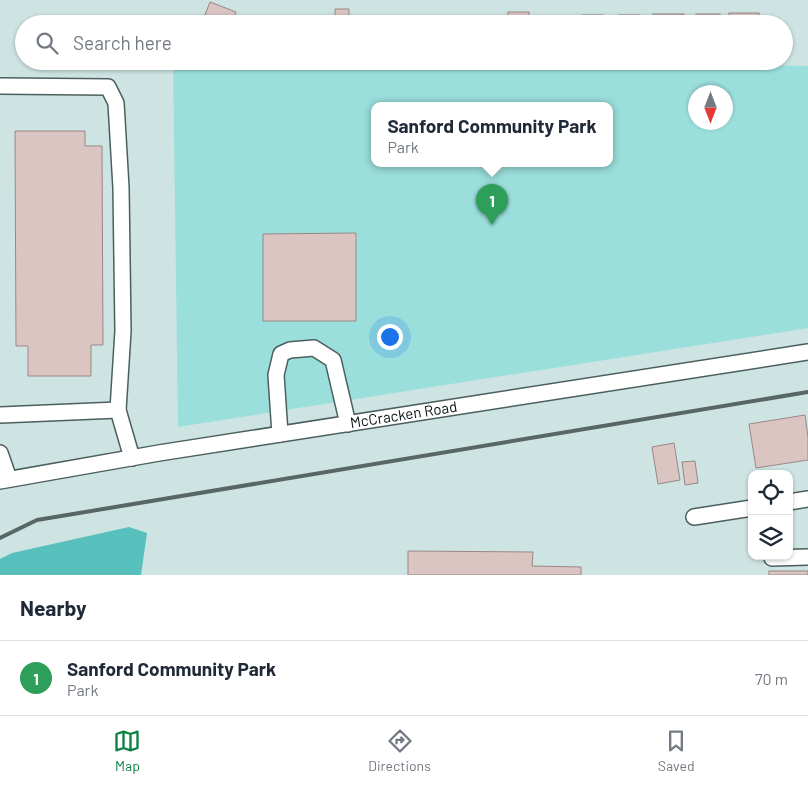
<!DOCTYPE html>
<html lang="en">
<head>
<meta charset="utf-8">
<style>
	:root { --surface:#fff; --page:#f6f6f7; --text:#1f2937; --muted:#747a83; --line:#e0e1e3; --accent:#0b8043 }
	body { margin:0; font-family:Barlow,sans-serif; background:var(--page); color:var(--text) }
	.controls { position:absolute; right:15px; bottom:15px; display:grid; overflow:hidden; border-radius:10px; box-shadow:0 1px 4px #0004 }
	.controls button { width:45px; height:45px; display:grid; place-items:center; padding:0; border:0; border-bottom:1px solid var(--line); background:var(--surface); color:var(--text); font:25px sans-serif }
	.compass { position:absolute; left:688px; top:85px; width:45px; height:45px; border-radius:50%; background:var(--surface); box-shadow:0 1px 4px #0004; rotate:180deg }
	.you { position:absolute; left:389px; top:336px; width:18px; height:18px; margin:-12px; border:4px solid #fff; border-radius:50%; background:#1a73e8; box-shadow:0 0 0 8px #1a73e833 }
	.badge { display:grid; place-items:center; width:32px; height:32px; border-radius:50%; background:var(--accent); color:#fff; font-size:16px; font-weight:700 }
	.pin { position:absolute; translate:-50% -41px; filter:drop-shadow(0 1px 2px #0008) }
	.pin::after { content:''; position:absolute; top:26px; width:18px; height:15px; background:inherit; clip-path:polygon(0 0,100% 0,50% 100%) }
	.popup { position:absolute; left:371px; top:102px; width:242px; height:65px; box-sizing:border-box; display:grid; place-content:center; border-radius:10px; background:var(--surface); filter:drop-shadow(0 1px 4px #0005); font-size:16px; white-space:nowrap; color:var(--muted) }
	.popup b { font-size:19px; color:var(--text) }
	.popup::after { content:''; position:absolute; left:50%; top:100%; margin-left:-10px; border:10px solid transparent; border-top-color:var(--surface) }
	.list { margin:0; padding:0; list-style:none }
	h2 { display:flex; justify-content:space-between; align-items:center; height:65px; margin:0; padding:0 20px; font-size:21px }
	h2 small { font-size:16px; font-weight:400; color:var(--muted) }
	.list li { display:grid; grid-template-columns:32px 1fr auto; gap:15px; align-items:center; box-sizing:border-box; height:75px; padding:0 20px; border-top:1px solid var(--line) }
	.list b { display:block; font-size:19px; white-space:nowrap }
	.list p { margin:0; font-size:16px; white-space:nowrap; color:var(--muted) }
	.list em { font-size:16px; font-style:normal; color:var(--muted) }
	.icon { flex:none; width:28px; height:28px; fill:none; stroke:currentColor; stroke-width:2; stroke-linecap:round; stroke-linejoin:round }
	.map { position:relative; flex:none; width:808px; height:575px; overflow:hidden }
	.search { position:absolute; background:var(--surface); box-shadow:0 1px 4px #0004; left:15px; right:15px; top:15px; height:55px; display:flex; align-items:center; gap:12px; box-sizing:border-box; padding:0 18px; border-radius:28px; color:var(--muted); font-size:19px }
	.sheet { height:140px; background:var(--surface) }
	nav { display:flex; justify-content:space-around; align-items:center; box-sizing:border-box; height:70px; border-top:1px solid var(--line); background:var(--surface); font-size:14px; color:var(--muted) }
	nav a { display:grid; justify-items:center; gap:2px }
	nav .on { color:var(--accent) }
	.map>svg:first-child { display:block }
	.green { fill:#9bdfdc; fill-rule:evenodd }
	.water { fill:#57c0bc }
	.building { fill:#dac5c2; stroke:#9b8785 }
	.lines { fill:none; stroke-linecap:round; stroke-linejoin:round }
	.minor-casing { stroke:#4b5f5e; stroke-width:18 }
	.minor { stroke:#fff; stroke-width:15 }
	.rail { stroke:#586665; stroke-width:4 }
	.labels { text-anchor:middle; stroke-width:4; stroke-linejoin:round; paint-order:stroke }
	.street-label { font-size:15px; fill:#0a1212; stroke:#fff }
</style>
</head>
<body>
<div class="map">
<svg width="808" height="575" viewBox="0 0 808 575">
	<rect width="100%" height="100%" fill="#cde4e2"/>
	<!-- green -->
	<path class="green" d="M173,61H593L808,66V328L178,427ZM696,92H726V122H696ZM374,106H610V164H374Z"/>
	<!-- water -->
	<polygon class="water" points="129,527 147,533 141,575 0,575 0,559 12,553"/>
	<!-- building -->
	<g class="building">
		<polygon points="210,2 236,12 232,24 207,24 202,22"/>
		<polygon points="335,9 349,9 349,24 322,24 322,18 335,18"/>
		<rect x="508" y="12" width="21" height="12"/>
		<rect x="729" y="13" width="30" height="11"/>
		<rect x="653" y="14" width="31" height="10"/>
		<rect x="696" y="14" width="24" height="10"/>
		<rect x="582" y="15" width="21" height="9"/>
		<rect x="619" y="15" width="21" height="9"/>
		<rect x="356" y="16" width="28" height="8"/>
		<rect x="393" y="16" width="29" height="8"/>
		<rect x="433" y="16" width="23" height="8"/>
		<rect x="545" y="16" width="20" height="8"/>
		<rect x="281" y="17" width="28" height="7"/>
		<rect x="470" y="17" width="21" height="7"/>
		<polygon points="15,131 85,131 85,146 102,146 103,345 91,345 91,376 28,376 28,346 16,346"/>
		<polygon points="356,233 356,321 263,321 263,234"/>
		<polygon points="805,415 808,437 808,460 756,468 749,424"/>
		<polygon points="674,443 680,480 658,484 652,447"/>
		<polygon points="695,461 698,483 685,485 682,462"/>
		<polygon points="408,551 533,552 532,566 581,567 581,575 408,575"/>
		<rect x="769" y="571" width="39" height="4"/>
	</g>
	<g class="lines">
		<defs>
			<g id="minor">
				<polyline points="0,86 108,87 116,103 121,188 123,331 118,410 132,458"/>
				<polyline points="0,415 118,410"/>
				<polyline points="280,434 276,375 281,354 290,350 314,348 333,360 348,424"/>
				<polyline points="0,453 9,479"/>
				<path id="s1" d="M0,481L159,453L808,352"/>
				<polyline points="789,502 808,499"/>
				<polyline points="694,517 752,508"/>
				<polyline points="772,558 808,557"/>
			</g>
		</defs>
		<!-- minor casing -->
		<use href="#minor" class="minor-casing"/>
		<!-- minor -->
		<use href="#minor" class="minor"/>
		<!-- rail -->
		<polyline class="rail" points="0,538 37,520 808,392"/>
	</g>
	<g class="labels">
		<!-- street labels -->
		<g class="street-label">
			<text dy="5" stroke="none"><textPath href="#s1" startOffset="409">McCracken Road</textPath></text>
		</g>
	</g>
</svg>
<div class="controls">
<button><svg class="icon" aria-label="locate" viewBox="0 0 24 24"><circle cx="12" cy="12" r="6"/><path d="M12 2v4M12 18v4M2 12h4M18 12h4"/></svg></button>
<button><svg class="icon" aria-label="layers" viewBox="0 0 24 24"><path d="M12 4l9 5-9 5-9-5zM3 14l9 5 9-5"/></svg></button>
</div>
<svg class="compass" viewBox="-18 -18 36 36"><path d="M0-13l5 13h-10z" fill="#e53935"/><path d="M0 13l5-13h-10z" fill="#747a83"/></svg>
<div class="you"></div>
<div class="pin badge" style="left:492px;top:225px;background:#2e9e5b">1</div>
<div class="popup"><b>Sanford Community Park</b>Park</div>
<div class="search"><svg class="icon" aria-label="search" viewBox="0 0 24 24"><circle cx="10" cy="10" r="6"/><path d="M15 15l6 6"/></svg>Search here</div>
</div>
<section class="sheet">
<h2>Nearby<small></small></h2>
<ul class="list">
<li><span class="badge" style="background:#2e9e5b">1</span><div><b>Sanford Community Park</b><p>Park</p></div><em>70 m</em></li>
</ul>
</section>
<nav>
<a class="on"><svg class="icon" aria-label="map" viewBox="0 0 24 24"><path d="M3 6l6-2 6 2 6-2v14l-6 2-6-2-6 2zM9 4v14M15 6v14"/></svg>Map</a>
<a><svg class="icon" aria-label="directions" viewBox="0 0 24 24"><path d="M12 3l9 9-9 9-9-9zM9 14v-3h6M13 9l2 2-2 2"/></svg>Directions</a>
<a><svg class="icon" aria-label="saved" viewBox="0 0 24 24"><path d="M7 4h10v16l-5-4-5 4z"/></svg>Saved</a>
</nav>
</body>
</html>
